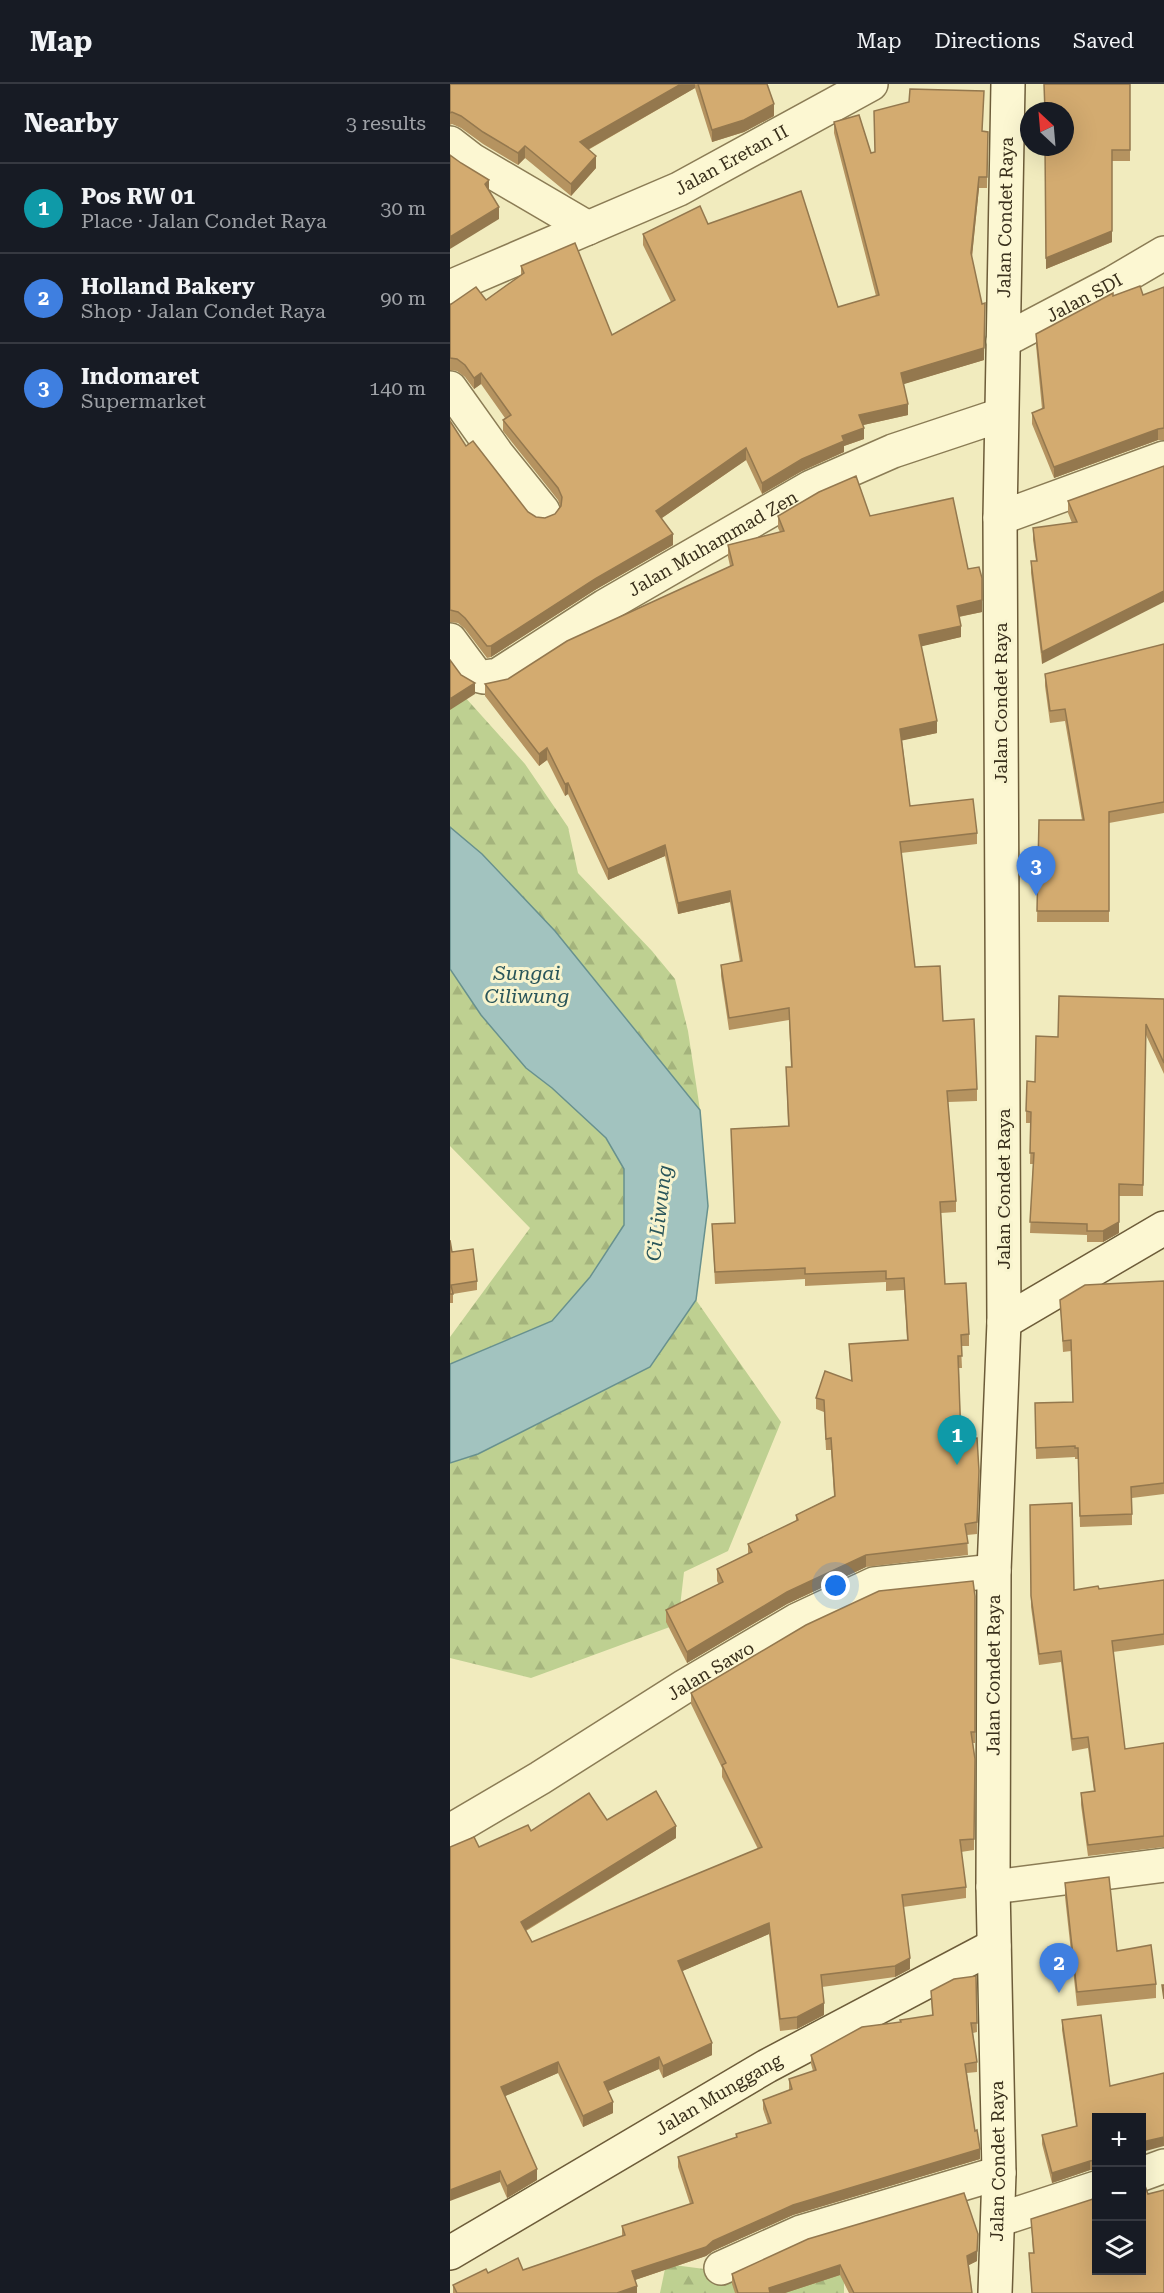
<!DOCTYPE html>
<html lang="en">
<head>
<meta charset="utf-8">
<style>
	:root { --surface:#171b24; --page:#20242c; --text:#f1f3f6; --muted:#9ea1a6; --line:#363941; --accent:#ea580c }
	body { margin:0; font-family:"Roboto Serif",serif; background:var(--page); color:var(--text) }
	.controls { position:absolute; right:18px; bottom:18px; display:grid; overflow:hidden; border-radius:0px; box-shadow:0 6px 24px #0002 }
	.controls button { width:54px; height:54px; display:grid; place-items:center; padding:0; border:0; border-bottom:2px solid var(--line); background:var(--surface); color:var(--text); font:30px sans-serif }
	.compass { position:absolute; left:570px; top:18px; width:54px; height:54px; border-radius:50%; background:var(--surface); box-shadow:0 6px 24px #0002; rotate:334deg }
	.you { position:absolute; left:386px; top:1502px; width:21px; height:21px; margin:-15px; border:4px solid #fff; border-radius:50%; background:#1a73e8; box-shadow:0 0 0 9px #1a73e833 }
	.badge { display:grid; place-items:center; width:39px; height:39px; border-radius:50%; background:var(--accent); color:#fff; font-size:20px; font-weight:700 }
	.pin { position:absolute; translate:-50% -50px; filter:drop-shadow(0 2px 3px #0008) }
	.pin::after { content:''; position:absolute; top:32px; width:21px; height:18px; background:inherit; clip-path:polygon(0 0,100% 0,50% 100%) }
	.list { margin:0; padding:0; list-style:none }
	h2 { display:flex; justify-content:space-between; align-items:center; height:78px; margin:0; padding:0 24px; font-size:26px }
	h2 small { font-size:20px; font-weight:400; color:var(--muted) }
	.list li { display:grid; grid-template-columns:39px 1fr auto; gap:18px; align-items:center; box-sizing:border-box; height:90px; padding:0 24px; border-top:2px solid var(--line) }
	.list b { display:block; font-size:22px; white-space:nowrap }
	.list p { margin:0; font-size:20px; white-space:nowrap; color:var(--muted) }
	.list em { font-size:20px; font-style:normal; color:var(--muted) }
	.icon { flex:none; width:33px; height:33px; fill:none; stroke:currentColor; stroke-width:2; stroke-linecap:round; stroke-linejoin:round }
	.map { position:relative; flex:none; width:714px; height:2209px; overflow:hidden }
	header { display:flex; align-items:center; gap:36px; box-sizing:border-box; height:84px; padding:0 30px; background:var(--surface); border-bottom:2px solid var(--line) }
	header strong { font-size:28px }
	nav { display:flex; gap:33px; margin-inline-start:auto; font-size:21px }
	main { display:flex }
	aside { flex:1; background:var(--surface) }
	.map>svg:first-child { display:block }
	.forest { fill:url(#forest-firs) }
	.water { fill:#a2c3bf; stroke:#68918e; stroke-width:1.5 }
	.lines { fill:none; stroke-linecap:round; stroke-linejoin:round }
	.street-casing { stroke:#8b7c55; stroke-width:36 }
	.secondary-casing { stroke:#6d5c39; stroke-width:36 }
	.street { stroke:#fcf7d2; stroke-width:33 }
	.secondary { stroke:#fcf7d2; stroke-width:33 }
	.wall { fill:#b59360 }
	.shaded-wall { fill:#94784e }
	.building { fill:#d3ab70; stroke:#94784e; stroke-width:1.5 }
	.labels { text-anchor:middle; stroke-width:6; stroke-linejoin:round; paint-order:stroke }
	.street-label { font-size:18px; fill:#392f1b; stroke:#f8f4ce }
	.water-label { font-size:20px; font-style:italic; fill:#29555a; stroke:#f8f4ce }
</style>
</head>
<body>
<header>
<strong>Map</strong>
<nav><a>Map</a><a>Directions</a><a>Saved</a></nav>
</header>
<main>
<aside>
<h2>Nearby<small>3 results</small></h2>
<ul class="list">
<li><span class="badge" style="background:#0f9aa8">1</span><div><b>Pos RW 01</b><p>Place · Jalan Condet Raya</p></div><em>30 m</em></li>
<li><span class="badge" style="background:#3f7fe0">2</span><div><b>Holland Bakery</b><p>Shop · Jalan Condet Raya</p></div><em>90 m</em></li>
<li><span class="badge" style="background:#3f7fe0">3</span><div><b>Indomaret</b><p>Supermarket</p></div><em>140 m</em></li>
</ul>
</aside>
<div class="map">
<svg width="714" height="2209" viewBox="0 0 714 2209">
	<defs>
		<pattern id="forest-firs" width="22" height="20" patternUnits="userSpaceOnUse" patternTransform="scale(1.5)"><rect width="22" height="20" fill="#bed091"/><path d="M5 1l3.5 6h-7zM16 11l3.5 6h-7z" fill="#a4b37c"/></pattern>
	</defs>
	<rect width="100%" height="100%" fill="#f1ebbe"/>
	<!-- forest -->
	<g class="forest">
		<path d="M5,602L75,680L118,743L128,789L202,867L225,895L238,947L250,1026C170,929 96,825 0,743V604Z"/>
		<polygon points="0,885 31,931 76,984 102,1004 156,1054 174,1085 174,1141 138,1195 102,1237 0,1280 0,1253 80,1144 0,1062"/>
		<polygon points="246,1216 331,1338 278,1467 234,1488 228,1540 81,1594 0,1574 0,1379 28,1370 200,1283"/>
		<polygon points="216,2180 338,2196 394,2190 394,2209 210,2209"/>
	</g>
	<!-- water -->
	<polygon class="water" points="0,743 32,770 105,847 250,1026 258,1122 246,1216 200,1283 28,1370 0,1379 0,1280 102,1237 140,1193 174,1141 174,1085 156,1054 102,1004 76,984 31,931 0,885"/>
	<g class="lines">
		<defs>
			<g id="street">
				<polyline points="0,59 22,76 138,144"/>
				<path id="s1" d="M0,203L229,105L421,0"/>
				<path id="s2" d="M553,257L663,199L714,169"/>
				<polyline points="0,304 47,370 93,427"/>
				<polyline points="550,434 714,374"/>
				<path id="s3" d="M0,556L26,591L34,593L48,591L155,522L361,403L443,367L551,331"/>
				<path id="s4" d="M0,1747L90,1694L235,1602L347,1536L424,1500L544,1487"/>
				<polyline points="543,1803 714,1781"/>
				<polyline points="692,2090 714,2082"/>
				<polyline points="548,2136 646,2104"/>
				<polyline points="271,2184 351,2148 549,2089"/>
			</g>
			<g id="secondary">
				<polyline points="554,1238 714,1144"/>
				<path id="s5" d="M0,2169L317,1982L544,1862"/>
				<path id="s6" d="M545,2209L549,2089L543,1803L544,1487L554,1238L550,434L558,0"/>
			</g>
		</defs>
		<!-- street casing -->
		<use href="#street" class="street-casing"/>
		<!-- secondary casing -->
		<use href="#secondary" class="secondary-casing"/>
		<!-- street -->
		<use href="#street" class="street"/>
		<!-- secondary -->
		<use href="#secondary" class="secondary"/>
	</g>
	<!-- wall -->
	<g class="wall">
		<polygon points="0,0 317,0 324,32 294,48 262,58 245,4 138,66 146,84 121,112 75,74 68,81 33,60 11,44 2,40 0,41"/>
		<polygon points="680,0 680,77 662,77 662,158 596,185 595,63"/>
		<polygon points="384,38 421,69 533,47 538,48 537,104 529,104 522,173 534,276 453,300 458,331 413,341 414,355 394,362 394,368 352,387 312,410 296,376 212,434 223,461 145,506 41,573 37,574 15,545 8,539 0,538 0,337 16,362 78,428 86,433 95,434 105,430 110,422 108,416 53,347 53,336 55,334 31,300 24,305 15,293 7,287 0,286 0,221 36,216 71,191 71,182 162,251 221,218 193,161 193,150 258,140 388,223 426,212 384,49"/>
		<polygon points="714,203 714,356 708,356 604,394 582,340 582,329 592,325 586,261 586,250 663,212 693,211"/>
		<polygon points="714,382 592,580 581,489 581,477 586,477 583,456 583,444 622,439 618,429 618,417"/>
		<polygon points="328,432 420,432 518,485 532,528 509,533 511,553 471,562 487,649 452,656 460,722 527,749 527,760 451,769 465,883 527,1005 527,1017 498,1018 506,1117 506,1128 491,1129 495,1200 519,1250 519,1262 511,1262 512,1284 509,1284 511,1355 529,1398 527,1450 517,1451 518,1471 416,1483 337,1520 237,1579 216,1538 216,1526 269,1501 267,1497 267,1485 298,1470 298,1460 346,1437 346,1431 384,1412 381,1366 376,1366 374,1328 366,1325 366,1314 401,1296 399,1260 457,1256 454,1206 436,1207 436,1198 355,1202 355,1195 265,1200 262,1140 285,1139 281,1045 338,1042 336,983 341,983 339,936 279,946 271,892 271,881 290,878 280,818 228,830 215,772 158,796 118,710 115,712 97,676 89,682 35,612 35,600 58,595 280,482 278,473 278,461 330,448 328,444"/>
		<polygon points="714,560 714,729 659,739 659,838 587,838 589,736 632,736 615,637 600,639 595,602 595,590"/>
		<polygon points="714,915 714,990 696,951 693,1112 669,1112 669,1149 653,1158 637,1158 637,1151 580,1149 583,1080 580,1080 581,1039 576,1039 576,1027 585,998 608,953"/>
		<polygon points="0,1156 2,1168 27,1197 27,1206 3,1210 3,1219 0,1219"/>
		<polygon points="714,1197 714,1410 682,1414 682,1441 630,1443 628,1375 625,1375 625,1373 586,1375 585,1319 623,1318 621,1267 613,1268 610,1216"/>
		<polygon points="580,1421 624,1506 649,1505 714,1496 714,1561 663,1568 675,1665 714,1659 714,1763 638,1772 631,1721 631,1709 644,1708 638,1664 622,1667 611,1578 589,1581 581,1523"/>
		<polygon points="525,1512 525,1659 523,1659 525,1675 524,1766 511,1768 516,1803 516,1814 453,1823 460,1885 445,1893 372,1903 374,1931 347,1945 330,1947 319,1850 232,1887 262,1971 213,1994 209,1985 158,2007 163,2029 133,2043 108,1989 55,2012 87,2096 57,2114 50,2098 29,1763 81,1747 157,1736 226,1754 76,1847 82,1858 308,1765 272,1693 272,1684 241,1620 241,1609"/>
		<polygon points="615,1799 667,1867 706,1900 706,1914 627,1922 615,1813"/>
		<polygon points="526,1892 527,1948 523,1949 527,1978 527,1988 517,1989 525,2047 530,2075 343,2131 263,2167 256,2172 185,2196 187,2209 3,2209 3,2201 38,2189 73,2186 172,2152 172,2142 240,2120 228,2083 228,2073 286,2054 286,2050 318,2040 313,2025 313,2016 339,2006 339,1995 363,1987 361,1980 361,1971 450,1938 482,1931 481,1907"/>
		<polygon points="612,1936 646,2034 646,2086 640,2086 602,2099 592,2060 592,2051 626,2042 612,1946"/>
		<polygon points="581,2135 714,2209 582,2209 579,2178 579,2169 583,2169"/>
		<polygon points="358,2155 527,2177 519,2181 522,2209 399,2209 390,2191 335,2209 285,2209 282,2200 282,2190"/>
	</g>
	<!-- shaded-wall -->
	<g class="shaded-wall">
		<polygon points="231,0 245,0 245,4 130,70 130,58"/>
		<polygon points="324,20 324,32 294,48 262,58 262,46"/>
		<polygon points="75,62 75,74 68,81 68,69"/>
		<polygon points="146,72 146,84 121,112 121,100"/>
		<polygon points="529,93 529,104 521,181 521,169"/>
		<polygon points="39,96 39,108 35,100"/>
		<polygon points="49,123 49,135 0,165 0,153"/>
		<polygon points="662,147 662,158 596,185 596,174"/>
		<polygon points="535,219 534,276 451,301 451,289"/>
		<polygon points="31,289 31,300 24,305 24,294"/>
		<polygon points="458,320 458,331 409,342 409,331"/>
		<polygon points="414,344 414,355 394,362 394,368 352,387 312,410 312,399 392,352"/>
		<polygon points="708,345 708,356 604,394 604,383"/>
		<polygon points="296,364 296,376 206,438 206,427"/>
		<polygon points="223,450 223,461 145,506 41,573 41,562 145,495"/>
		<polygon points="714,507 714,518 592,580 592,568"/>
		<polygon points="532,516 532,528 507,533 507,522"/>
		<polygon points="511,542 511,553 469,563 469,551"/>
		<polygon points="25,599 25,610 0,626 0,615"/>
		<polygon points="487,637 487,649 450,657 450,645"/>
		<polygon points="97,664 97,676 89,682 89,670"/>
		<polygon points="118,699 118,710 115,712 115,700"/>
		<polygon points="215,761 215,772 158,796 158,785"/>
		<polygon points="280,807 280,818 228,830 228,819"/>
		<polygon points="669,1100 669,1149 653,1158 653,1147"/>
		<polygon points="416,1471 416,1483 337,1520 237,1579 237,1568 337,1508"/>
		<polygon points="226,1742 226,1754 71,1849 71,1838"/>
		<polygon points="319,1839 319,1850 228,1889 228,1877"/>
		<polygon points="460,1874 460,1885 445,1893 445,1882"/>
		<polygon points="374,1919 374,1931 347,1945 347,1933"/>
		<polygon points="262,1959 262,1971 213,1994 213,1982"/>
		<polygon points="209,1973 209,1985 154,2009 154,1998"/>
		<polygon points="108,1978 108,1989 51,2014 51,2003"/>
		<polygon points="163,2018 163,2029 133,2043 133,2032"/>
		<polygon points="714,2053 714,2062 692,2068 692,2058"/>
		<polygon points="530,2065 530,2075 343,2131 263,2167 256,2172 182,2197 182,2187 263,2157 343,2121"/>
		<polygon points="640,2077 640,2086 602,2099 602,2089"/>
		<polygon points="87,2085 87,2096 57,2114 57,2102"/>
		<polygon points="50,2087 50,2098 0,2117 0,2106"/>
		<polygon points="528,2150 527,2177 517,2182 517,2172"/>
		<polygon points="390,2181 390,2191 335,2209 319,2209 319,2204"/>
		<polygon points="187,2202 187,2209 167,2209"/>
	</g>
	<!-- building -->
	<g class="building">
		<polygon points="0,0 231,0 130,58 146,72 121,100 75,62 68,69 33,48 11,32 2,28 0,29"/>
		<polygon points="248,0 317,0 324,20 294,36 262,46"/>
		<polygon points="594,0 680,0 680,66 662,66 662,147 596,174 595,63 615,63 615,27 595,27"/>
		<polygon points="460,5 534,7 532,47 538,48 537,90 537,93 529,93 521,169 532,220 535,219 534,264 451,289 458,320 409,331 414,344 392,352 394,357 352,375 312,399 296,364 206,427 223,450 145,495 41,562 37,562 15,534 8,528 0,526 0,337 16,362 23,357 78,428 86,433 95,434 105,430 111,422 112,413 108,404 53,336 61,331 31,289 24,294 15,281 7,275 0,274 0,221 26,203 36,216 74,189 71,182 125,159 162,251 225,216 193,150 250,122 258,140 351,107 388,223 429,211 384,38 409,31 421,69 425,68 424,27 459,18"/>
		<polygon points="0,71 11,79 39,96 35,100 49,123 0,153"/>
		<polygon points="690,202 693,211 714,203 714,344 708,345 604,383 582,329 594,324 586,250 663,209 663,212"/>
		<polygon points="714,382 714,507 592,568 581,477 587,477 583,444 627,438 618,417"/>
		<polygon points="406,392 420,432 503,414 518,485 529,483 532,494 532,516 507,522 511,542 469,551 487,637 450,645 460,722 523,715 527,749 450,758 465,883 490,882 493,937 524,935 527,1005 497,1007 506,1117 490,1118 495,1200 516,1199 519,1250 511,1251 512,1272 508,1272 511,1355 527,1354 529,1387 527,1438 515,1440 518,1459 416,1471 337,1508 237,1568 216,1526 273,1498 267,1485 302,1468 298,1460 348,1436 346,1431 385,1412 381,1354 376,1355 374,1316 366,1314 375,1287 402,1297 399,1260 458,1256 454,1194 436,1195 436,1187 355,1190 355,1184 265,1188 262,1140 285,1139 281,1045 339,1042 336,983 342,983 339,924 279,934 271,881 292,877 280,807 228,819 215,761 158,785 118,699 115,700 97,664 89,670 35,600 58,595 117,557 283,481 278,461 334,447 328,432 369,408"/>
		<polygon points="714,560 714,718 659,728 659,827 587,827 589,736 634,736 615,625 600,627 595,590"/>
		<polygon points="0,576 11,591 25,599 0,615"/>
		<polygon points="609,912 714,915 714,979 696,940 693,1101 669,1100 669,1138 653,1147 637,1147 637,1140 580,1138 584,1069 580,1069 581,1028 576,1027 577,997 585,998 586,952 608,953"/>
		<polygon points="0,1156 2,1168 23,1165 27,1197 1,1201 3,1210 0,1210"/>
		<polygon points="714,1197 714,1399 681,1403 682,1430 630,1432 628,1364 625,1364 625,1362 586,1364 585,1319 623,1318 621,1256 613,1257 610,1216 635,1201"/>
		<polygon points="622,1419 624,1506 648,1502 649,1505 714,1496 714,1550 662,1557 675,1665 714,1659 714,1752 638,1761 631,1709 645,1707 638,1653 622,1655 611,1567 589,1570 581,1512 580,1421"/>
		<polygon points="523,1497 525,1512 525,1648 521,1648 525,1675 524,1755 510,1756 516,1803 452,1811 460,1874 445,1882 371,1891 374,1919 347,1933 330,1935 319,1839 228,1877 262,1959 213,1982 209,1973 154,1998 163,2018 133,2032 108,1978 51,2003 87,2085 57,2102 50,2087 0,2106 0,1763 24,1753 29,1763 78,1741 81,1747 139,1709 157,1736 206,1707 226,1742 71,1838 82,1858 312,1763 272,1681 276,1679 241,1609 356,1541 429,1507"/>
		<polygon points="659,1793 667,1867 701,1861 706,1900 627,1908 615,1799"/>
		<polygon points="526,1892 527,1939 521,1939 527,1978 515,1980 525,2047 527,2046 530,2065 343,2121 263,2157 256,2163 182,2187 187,2202 167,2209 7,2209 3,2201 36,2185 38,2189 68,2174 73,2186 175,2151 172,2142 243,2119 228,2073 287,2053 286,2050 321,2039 313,2016 342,2005 339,1995 366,1986 361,1971 412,1943 451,1938 450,1936 483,1931 481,1907 504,1895"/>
		<polygon points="712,1901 714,1901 714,1915"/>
		<polygon points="651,1931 660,2002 714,1989 714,2053 692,2058 692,2034 646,2034 646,2076 640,2077 602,2089 592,2051 627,2042 612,1936"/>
		<polygon points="692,2098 694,2099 698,2110 714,2106 714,2209 582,2209 579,2169 584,2169 581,2135 646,2114 646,2187 692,2187"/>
		<polygon points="514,2109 528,2150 527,2167 517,2172 522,2209 404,2209 390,2181 319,2204 320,2209 288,2209 282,2190 358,2155"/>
	</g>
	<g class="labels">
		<!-- street labels -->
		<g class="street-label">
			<text dy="6" stroke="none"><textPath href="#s1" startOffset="309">Jalan Eretan II</textPath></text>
			<text dy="6" stroke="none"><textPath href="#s6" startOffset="2076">Jalan Condet Raya</textPath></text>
			<text dy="6" stroke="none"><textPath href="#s2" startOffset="92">Jalan SDI</textPath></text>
			<text dy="6" stroke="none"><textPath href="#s3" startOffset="318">Jalan Muhammad Zen</textPath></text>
			<text transform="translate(551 619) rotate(-90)" y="6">Jalan Condet Raya</text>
			<text transform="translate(554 1105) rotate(-90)" y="6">Jalan Condet Raya</text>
			<text dy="6" stroke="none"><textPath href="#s4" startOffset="306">Jalan Sawo</textPath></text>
			<text dy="6" stroke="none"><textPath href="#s6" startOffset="618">Jalan Condet Raya</textPath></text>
			<text dy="6" stroke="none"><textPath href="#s5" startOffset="312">Jalan Munggang</textPath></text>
			<text dy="6" stroke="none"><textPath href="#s6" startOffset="132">Jalan Condet Raya</textPath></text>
		</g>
		<!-- water labels -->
		<g class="water-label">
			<text x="77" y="896">Sungai<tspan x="77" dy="23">Ciliwung</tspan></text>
			<text transform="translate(209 1129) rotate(-83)" y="7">Ci Liwung</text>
		</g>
	</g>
</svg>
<div class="controls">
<button>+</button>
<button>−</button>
<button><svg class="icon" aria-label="layers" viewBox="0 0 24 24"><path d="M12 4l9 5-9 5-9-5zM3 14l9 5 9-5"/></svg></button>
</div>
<svg class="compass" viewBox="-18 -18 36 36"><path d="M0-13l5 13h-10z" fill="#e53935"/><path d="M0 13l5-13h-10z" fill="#9ea1a6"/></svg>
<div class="you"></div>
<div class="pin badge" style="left:507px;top:1381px;background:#0f9aa8">1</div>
<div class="pin badge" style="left:609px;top:1909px;background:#3f7fe0">2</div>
<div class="pin badge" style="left:586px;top:812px;background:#3f7fe0">3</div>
</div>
</main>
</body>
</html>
